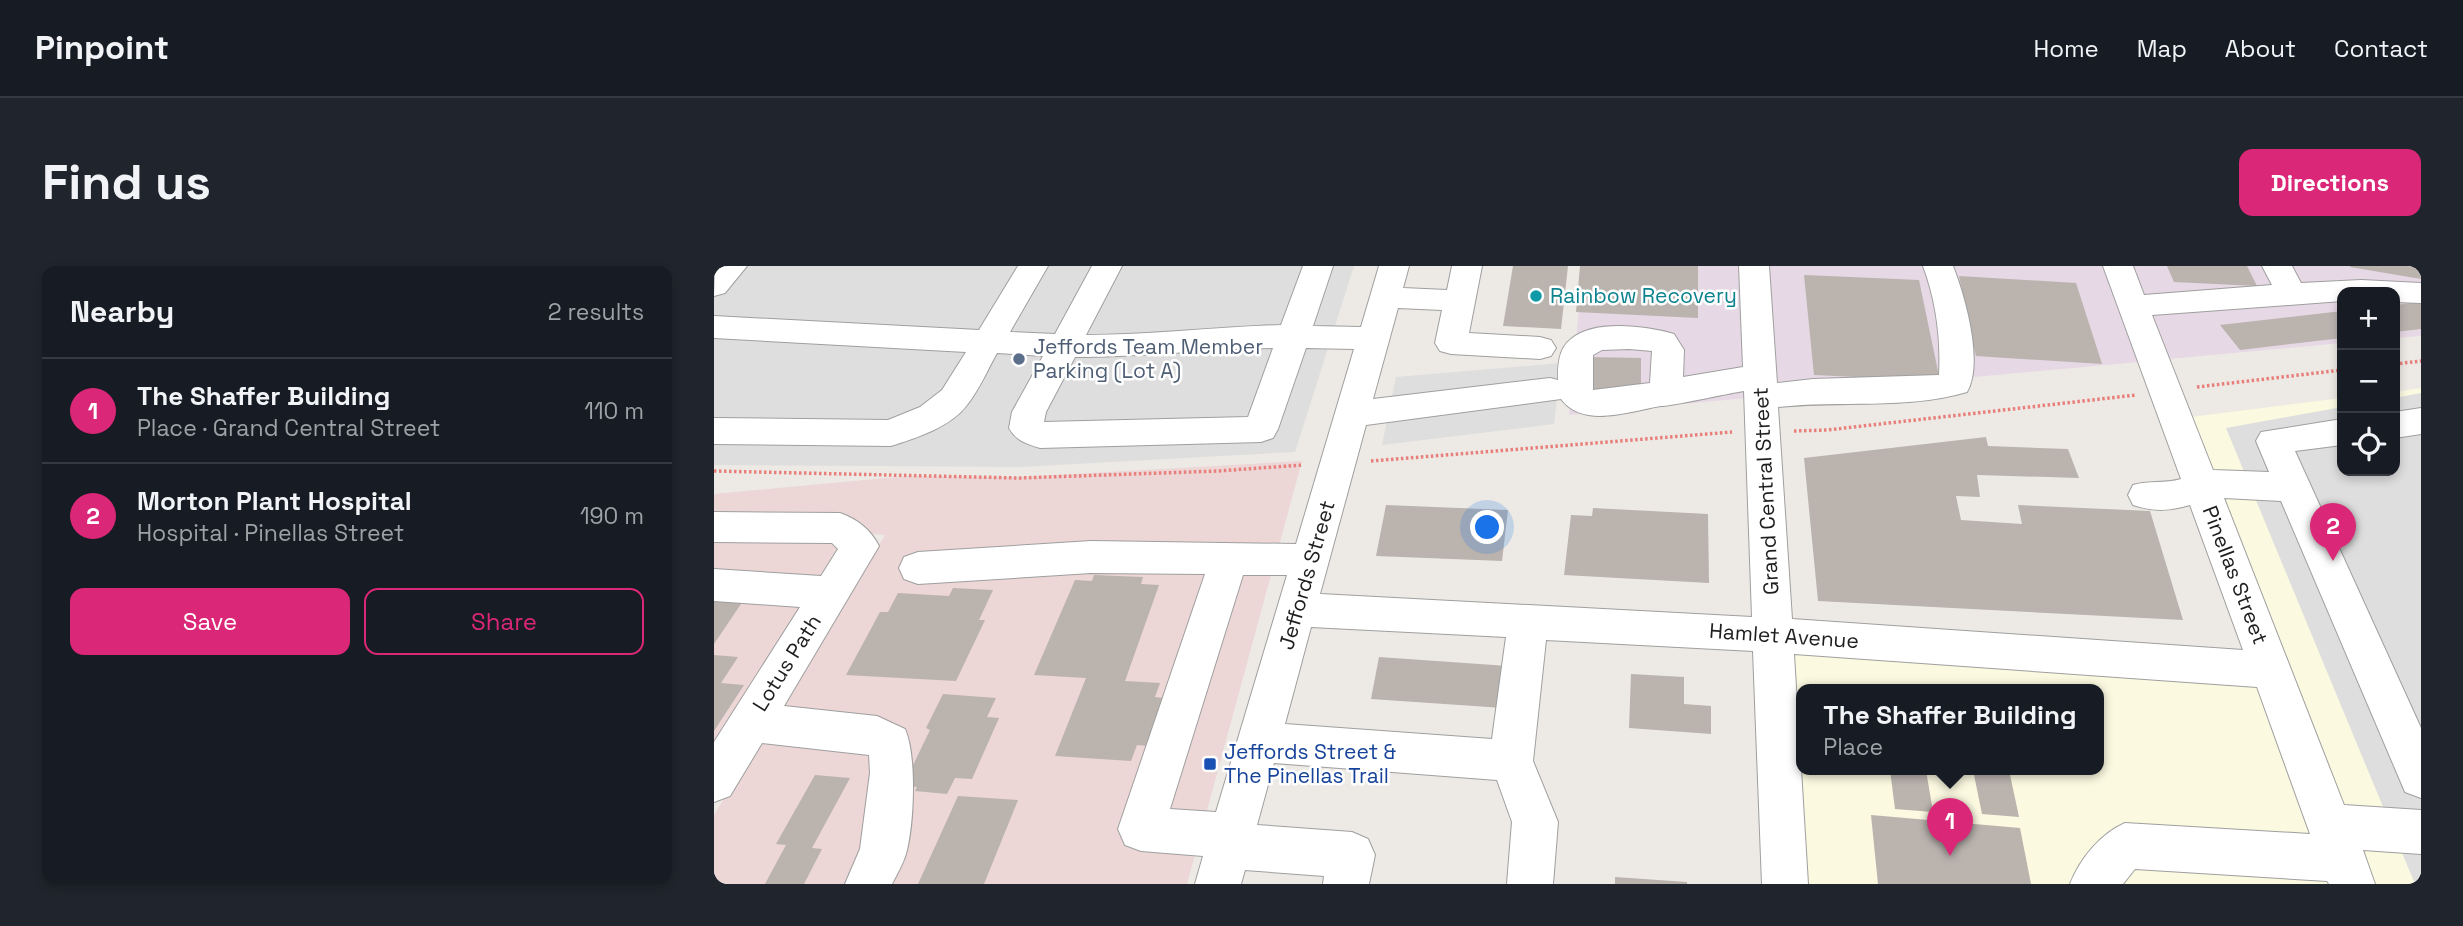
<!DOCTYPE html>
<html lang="en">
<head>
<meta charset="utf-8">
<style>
	:root { --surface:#171b24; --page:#20242c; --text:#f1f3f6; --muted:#9ea1a6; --line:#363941; --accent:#db2777 }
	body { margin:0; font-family:"Space Grotesk",sans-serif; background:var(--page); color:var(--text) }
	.controls { position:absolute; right:21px; top:21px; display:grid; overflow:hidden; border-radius:14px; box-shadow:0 4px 10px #0003 }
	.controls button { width:63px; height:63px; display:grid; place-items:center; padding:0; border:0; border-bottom:2px solid var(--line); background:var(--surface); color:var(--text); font:35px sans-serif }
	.you { position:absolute; left:774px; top:262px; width:24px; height:24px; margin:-18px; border:5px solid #fff; border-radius:50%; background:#1a73e8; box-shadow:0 0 0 10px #1a73e833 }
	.badge { display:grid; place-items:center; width:46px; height:46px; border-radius:50%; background:var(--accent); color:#fff; font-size:23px; font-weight:700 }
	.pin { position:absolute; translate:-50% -58px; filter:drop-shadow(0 2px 4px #0008) }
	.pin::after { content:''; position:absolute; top:37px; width:24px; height:21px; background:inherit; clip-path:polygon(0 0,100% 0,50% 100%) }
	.popup { position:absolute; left:1082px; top:418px; width:308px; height:91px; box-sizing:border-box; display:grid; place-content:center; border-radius:14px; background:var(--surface); filter:drop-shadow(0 2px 5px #0005); font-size:23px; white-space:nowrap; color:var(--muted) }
	.popup b { font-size:26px; color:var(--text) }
	.popup::after { content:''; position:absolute; left:50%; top:100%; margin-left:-14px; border:14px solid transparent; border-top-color:var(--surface) }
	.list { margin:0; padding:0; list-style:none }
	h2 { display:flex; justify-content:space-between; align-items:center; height:91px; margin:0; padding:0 28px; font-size:30px }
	h2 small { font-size:23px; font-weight:400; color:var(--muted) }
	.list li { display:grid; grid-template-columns:46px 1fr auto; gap:21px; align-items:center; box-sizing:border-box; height:105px; padding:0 28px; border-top:2px solid var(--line) }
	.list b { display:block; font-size:26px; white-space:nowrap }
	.list p { margin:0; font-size:23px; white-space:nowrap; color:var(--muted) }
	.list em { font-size:23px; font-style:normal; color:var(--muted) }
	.actions { display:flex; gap:14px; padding:21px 28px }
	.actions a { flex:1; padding:16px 0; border:2px solid var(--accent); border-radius:14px; text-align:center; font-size:24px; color:var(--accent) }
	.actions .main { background:var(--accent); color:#fff }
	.icon { flex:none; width:38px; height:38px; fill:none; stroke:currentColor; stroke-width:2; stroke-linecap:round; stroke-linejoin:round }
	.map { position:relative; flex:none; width:1707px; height:618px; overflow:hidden; border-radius:14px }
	header { display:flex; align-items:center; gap:42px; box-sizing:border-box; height:98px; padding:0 35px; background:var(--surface); border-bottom:2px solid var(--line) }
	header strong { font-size:33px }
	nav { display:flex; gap:38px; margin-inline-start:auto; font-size:24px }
	.intro { display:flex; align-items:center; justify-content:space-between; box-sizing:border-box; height:168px; padding:0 42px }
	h1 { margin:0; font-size:49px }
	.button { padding:18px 32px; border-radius:14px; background:var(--accent); color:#fff; font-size:24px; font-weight:700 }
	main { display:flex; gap:42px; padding:0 42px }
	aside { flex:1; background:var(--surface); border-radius:14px; box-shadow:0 4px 10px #0003 }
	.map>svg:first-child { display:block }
	.commercial { fill:#ecd6d6 }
	.industrial { fill:#e6d8e4 }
	.education { fill:#fbf9e0; fill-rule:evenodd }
	.parking { fill:#dedede }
	.building { fill:#bab3ae }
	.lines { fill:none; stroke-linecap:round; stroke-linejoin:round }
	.minor-casing { stroke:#9f9f9f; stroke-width:2 }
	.path { stroke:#e97f7b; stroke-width:3.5; stroke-dasharray:2.5 2.5; stroke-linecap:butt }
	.minor { fill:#fff; fill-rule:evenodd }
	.culture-dot { fill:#0f9aa8; stroke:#fff; stroke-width:2.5 }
	.service-dot { fill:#5c6f8a; stroke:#fff; stroke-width:2.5 }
	.transit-dot { fill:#1a4fb4; stroke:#fff; stroke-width:2.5 }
	.labels { text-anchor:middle; stroke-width:5; stroke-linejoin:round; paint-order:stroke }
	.culture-label { font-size:21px; fill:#0d838f; stroke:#fff; text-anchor:start }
	.service-label { font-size:21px; fill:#4e5e75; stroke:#fff; text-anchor:start }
	.street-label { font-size:21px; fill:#1e1e1e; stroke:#fff }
	.transit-label { font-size:21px; fill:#164399; stroke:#fff; text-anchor:start }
</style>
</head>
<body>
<header>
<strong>Pinpoint</strong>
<nav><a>Home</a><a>Map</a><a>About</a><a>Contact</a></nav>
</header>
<div class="intro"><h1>Find us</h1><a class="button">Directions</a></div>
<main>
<aside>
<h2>Nearby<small>2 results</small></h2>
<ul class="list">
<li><span class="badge">1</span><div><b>The Shaffer Building</b><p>Place · Grand Central Street</p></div><em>110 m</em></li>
<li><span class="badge">2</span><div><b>Morton Plant Hospital</b><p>Hospital · Pinellas Street</p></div><em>190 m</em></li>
</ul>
<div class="actions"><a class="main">Save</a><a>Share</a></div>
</aside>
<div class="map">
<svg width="1707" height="618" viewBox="0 0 1707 618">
	<rect width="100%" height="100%" fill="#edeae5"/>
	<!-- commercial -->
	<polygon class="commercial" points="588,195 473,618 0,618 0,549 171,269 138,266 0,483 0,228 194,210 306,211"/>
	<!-- industrial -->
	<g class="industrial">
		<polygon points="869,0 1026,0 1032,132 855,149"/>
		<polygon points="1054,0 1390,0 1425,96 1063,129"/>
		<polygon points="1418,0 1707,0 1707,70 1681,72 1681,26 1628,26 1628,77 1454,93"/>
	</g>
	<!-- education -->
	<path class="education" d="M1707,122V618H1089L1073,386L1575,416L1477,151L1628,132V205H1681V126ZM1087,424H1385V504H1087Z"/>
	<!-- parking -->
	<g class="parking">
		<polygon points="0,0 640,0 581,186 306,201 0,199"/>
		<polygon points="847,97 840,158 668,179 682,111"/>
		<polygon points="1707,127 1707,618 1701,618 1512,162 1628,141 1628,205 1681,205 1681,132"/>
	</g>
	<!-- building -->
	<g class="building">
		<polygon points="799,0 854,0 847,63 789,60"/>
		<polygon points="866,0 984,0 984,52 862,46"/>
		<polygon points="1453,0 1533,0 1543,20 1460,16"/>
		<polygon points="1636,0 1707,0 1707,13 1636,1"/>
		<polygon points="1090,9 1205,14 1226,115 1100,109"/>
		<polygon points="1245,10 1362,17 1388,98 1262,90"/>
		<polygon points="1707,36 1707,63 1681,66 1681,39"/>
		<polygon points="1628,45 1628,72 1526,84 1506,59"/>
		<polygon points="872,91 927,92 927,125 872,123"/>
		<polygon points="1272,171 1274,180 1354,183 1365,212 1263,209 1266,231 1242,230 1247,254 1308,258 1304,239 1436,245 1469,354 1104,335 1090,192"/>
		<polygon points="672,239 794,244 788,295 662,290"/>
		<polygon points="879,242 994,248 995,317 850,309 857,249 878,250"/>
		<polygon points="380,309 429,311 427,318 445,319 411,415 446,417 441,431 450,432 434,480 423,479 417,495 341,490 372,412 320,409 361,314 378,315"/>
		<polygon points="239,322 279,324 265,354 271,354 242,415 132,409 166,346 174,346 184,327 235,330"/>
		<polygon points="0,330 31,332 0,378"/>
		<polygon points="0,389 24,391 7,417 30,419 0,465"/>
		<polygon points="665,391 794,400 789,442 657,433"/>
		<polygon points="917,408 970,411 970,438 997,440 997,468 915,462"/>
		<polygon points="229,428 282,432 273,451 285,452 258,513 241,512 233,528 201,525 203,521 189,520 216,464 212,462"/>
		<polygon points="1176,504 1212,504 1219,546 1181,543"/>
		<polygon points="1259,504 1295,504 1305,551 1268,548"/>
		<polygon points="101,509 136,512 98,582 108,583 90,618 51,618 72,579 62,578"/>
		<polygon points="244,530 304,534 270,618 204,618"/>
		<polygon points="1157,549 1306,562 1317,618 1164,618"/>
		<polygon points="901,611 973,616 973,618 901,618"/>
	</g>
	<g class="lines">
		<defs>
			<g id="minor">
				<polygon points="1,0 33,0 11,27 0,30"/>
				<path d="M304,0H334L296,66L341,68L378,0H408L372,69C437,69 502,61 567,59L589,0H619L599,60L647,61L665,0H695L689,22L733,24L738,0H768L755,67L826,71L837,74L842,82L837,90L826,93L737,88L726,85L721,77L728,44L684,42L659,133L836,112L844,114C844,100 844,83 857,73C880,53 933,60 960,68L970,84L969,111L1029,101L1025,0H1055L1063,117L1099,113L1225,109C1227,72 1222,35 1209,0H1239C1251,30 1270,97 1253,126C1193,144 1126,134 1064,141L1078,353L1529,384L1476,239C1456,245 1440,246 1419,239L1414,229L1419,219C1435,214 1451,218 1467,213L1389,0H1419L1430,29L1558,19L1548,0H1578L1587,17L1647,14L1707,17V37L1681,36V26H1628V35L1438,49L1499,204L1555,206L1542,175L1547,166L1628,153V179L1581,185L1707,462V532L1691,526L1567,235L1510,232L1630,539L1707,544V588L1649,584L1661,618H1615L1613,615L1421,603L1409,618H1356C1366,593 1386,568 1411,557L1596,568L1543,421L1080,388L1094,618H1048L1039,385L832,374L819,495L844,556L839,618H793L798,556L783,514L560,497L543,559L638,566L654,573L661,589L655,618H609L610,610L531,604L527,618H481L489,590L427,585L411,579L404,563L491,308L377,307L204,318L190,313L185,302L190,291L204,286L377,275L582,278L640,83L592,82L564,163L559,172L547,176L326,182C313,178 302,175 295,162L298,146L329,90L283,87C273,105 265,124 253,139C237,161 202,172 177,180L0,178V152L174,154L206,141L228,124L252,86L0,72V50L265,64ZM559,82L534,151L330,156L332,146L361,91C427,91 493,83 559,82ZM915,83L938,85L936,117L879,124V89L888,84ZM1030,125L1038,351L606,328L652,159L847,133C869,163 916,145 947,140C953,141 1016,127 1030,125ZM529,309H573L502,546L456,543ZM597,361L792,371L778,473L571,458Z"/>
				<polygon points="1707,142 1707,168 1681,172 1681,146"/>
				<path d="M0,246L126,247C143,253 157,264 165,280L70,440L163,450L191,463C203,490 200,559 192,588C189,598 183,608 178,618H131L146,583L156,507L155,489L48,477L16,530L0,536V476L86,341L0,335V303L107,310L124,283L118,277L0,276Z"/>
			</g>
		</defs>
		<!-- minor casing -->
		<use href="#minor" class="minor-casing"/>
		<!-- path -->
		<g class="path">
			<polyline points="1681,98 1707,95"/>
			<polyline points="1483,121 1628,104"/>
			<polyline points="1080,165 1113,164 1422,129"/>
			<polyline points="657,195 1018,166"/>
			<polyline points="0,205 305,212 504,205 589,199"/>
		</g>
		<!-- minor -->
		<use href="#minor" class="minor"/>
	</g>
	<!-- markers -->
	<circle class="culture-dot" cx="822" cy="30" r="7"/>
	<circle class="service-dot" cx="305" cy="93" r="7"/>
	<rect class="transit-dot" x="489" y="491" width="14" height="14" rx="3.5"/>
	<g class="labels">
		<!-- culture labels -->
		<g class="culture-label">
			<text x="836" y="37">Rainbow Recovery</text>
		</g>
		<!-- service labels -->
		<g class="service-label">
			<text x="319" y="88">Jeffords Team Member<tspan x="319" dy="24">Parking (Lot A)</tspan></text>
		</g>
		<!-- street labels -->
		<g class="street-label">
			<text transform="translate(1052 225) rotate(-93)" y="7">Grand Central Street</text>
			<text transform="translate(593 309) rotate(-74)" y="7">Jeffords Street</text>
			<text transform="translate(1521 309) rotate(69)" y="7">Pinellas Street</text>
			<text transform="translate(1070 370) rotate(4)" y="7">Hamlet Avenue</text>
			<text transform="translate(73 397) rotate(-58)" y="7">Lotus Path</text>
		</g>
		<!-- transit labels -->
		<g class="transit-label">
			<text x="510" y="493">Jeffords Street &amp;<tspan x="510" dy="24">The Pinellas Trail</tspan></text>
		</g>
	</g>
</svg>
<div class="controls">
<button>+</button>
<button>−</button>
<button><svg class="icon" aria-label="locate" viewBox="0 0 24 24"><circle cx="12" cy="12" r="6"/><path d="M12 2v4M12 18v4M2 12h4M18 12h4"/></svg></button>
</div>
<div class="you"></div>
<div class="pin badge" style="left:1236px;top:590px">1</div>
<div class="popup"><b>The Shaffer Building</b>Place</div>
<div class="pin badge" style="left:1619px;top:295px">2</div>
</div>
</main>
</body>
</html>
